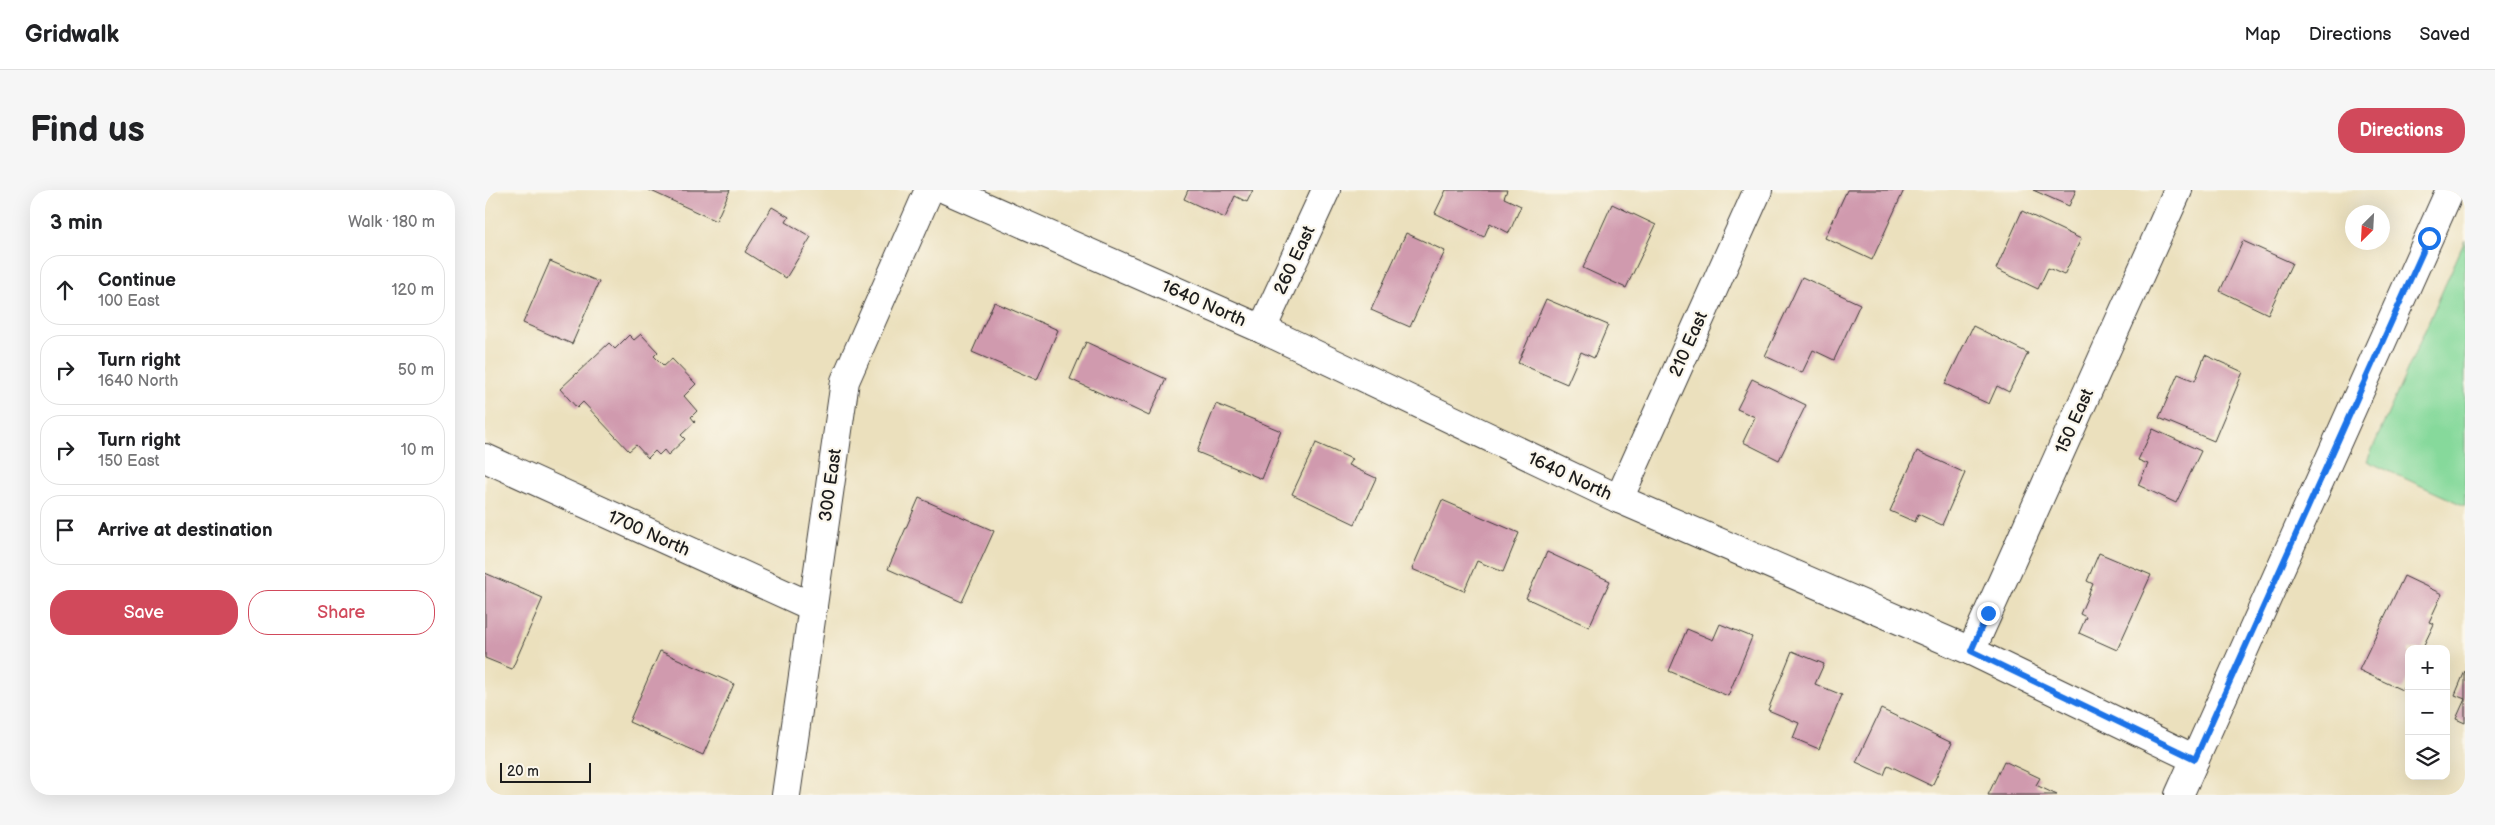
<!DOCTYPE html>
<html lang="en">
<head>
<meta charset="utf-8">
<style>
	:root { --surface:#fff; --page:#f6f6f6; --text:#202124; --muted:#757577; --line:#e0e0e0; --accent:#d1495b }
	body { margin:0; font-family:"Balsamiq Sans",sans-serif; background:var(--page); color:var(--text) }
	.controls { position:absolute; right:15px; bottom:15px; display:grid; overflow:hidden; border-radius:10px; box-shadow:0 5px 20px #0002 }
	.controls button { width:45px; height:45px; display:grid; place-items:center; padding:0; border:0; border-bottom:1px solid var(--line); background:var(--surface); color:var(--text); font:25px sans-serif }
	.compass { position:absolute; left:1860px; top:15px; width:45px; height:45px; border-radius:50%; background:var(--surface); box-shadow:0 5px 20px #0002; rotate:204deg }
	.scale { position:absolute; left:15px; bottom:12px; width:91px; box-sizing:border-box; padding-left:5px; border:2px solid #1c1c1c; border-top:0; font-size:14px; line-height:18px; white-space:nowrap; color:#1c1c1c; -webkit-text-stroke:4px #fbf7ec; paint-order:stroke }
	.stop { position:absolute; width:15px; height:15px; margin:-11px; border:4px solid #1a73e8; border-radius:50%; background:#fff }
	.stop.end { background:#1a73e8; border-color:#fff; box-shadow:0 1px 5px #0008 }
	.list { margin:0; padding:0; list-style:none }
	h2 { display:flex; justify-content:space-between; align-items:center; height:65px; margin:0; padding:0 20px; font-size:21px }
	h2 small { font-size:16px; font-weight:400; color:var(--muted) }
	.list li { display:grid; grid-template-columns:32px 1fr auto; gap:15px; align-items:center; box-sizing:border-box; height:70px; margin:0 10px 10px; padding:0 10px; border:1px solid var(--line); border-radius:20px }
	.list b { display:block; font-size:19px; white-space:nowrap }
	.list p { margin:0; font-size:16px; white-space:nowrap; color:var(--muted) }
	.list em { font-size:16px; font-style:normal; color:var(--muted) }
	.actions { display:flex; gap:10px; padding:15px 20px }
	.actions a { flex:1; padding:11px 0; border:1px solid var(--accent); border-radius:20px; text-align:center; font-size:18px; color:var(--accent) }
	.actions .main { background:var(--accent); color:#fff }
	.icon { flex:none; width:28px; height:28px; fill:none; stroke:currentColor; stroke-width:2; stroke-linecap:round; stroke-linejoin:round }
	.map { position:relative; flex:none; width:1980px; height:605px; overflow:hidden; border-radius:20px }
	header { display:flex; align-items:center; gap:30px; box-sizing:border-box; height:70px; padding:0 25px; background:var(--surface); border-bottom:1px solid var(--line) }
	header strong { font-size:24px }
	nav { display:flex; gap:28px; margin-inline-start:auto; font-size:18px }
	.intro { display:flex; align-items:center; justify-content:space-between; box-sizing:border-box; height:120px; padding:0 30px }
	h1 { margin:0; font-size:35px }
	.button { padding:12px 22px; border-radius:20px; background:var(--accent); color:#fff; font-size:18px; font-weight:700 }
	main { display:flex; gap:30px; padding:0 30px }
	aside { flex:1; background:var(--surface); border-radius:20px; box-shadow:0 5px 20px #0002 }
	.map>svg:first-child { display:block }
	.green { fill:#86d99b; stroke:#517a5c }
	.building { fill:#d09aae }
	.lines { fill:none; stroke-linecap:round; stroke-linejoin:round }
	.minor-casing { stroke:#3b3934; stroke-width:30 }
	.secondary-casing { stroke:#3b3934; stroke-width:30 }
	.minor { stroke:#fff; stroke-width:28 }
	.secondary { stroke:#fff; stroke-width:28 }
	.route { stroke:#1a73e8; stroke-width:6 }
	.labels { text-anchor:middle; stroke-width:4.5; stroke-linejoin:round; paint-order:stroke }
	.street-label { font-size:18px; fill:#1c1c1c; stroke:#fbf7ec }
</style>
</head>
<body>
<header>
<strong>Gridwalk</strong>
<nav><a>Map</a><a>Directions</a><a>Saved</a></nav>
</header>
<div class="intro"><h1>Find us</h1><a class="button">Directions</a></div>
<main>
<aside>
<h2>3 min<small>Walk · 180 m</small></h2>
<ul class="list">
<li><svg class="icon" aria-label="ahead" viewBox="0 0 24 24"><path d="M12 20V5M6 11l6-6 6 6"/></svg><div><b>Continue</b><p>100 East</p></div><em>120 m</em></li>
<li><svg class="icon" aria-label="right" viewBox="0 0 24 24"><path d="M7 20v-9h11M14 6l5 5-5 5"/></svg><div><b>Turn right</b><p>1640 North</p></div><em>50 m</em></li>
<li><svg class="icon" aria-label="right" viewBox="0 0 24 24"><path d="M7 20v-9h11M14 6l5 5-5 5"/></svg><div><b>Turn right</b><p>150 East</p></div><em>10 m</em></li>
<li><svg class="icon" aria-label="arrive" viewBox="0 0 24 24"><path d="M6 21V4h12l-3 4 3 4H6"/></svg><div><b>Arrive at destination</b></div></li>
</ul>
<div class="actions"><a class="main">Save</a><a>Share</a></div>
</aside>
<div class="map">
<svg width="1980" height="605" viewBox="0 0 1980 605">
	<rect width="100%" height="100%" fill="#fbf7ec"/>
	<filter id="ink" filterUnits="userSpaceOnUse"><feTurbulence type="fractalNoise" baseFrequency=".02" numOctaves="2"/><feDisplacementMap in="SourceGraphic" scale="10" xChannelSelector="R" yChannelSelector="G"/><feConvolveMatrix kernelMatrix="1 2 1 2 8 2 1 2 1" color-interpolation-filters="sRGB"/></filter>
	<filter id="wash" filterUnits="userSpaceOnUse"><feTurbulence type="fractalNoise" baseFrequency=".0096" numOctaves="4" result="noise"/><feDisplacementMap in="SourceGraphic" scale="20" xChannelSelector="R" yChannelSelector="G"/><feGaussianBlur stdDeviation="1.12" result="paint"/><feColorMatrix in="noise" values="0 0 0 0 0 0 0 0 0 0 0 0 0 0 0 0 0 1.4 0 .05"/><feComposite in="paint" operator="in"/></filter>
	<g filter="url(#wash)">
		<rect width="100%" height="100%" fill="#ebe0bd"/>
		<!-- green -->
		<polygon class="green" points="1980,50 1980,316 1882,271"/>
		<g id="blocks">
			<!-- building -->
			<g class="building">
				<polygon points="164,0 245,0 231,31"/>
				<polygon points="703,0 768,0 762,12 750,6 740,28 699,9"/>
				<polygon points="961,0 1022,0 1019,8 1036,16 1024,43 1005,33 999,47 950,23"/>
				<polygon points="1362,0 1419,0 1387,70 1340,48"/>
				<polygon points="1548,0 1591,0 1584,16"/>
				<polygon points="1127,14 1171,35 1141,98 1098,78"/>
				<polygon points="287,17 304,27 301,32 326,47 301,88 260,62"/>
				<polygon points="1537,21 1596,49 1579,85 1563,78 1553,99 1511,79"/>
				<polygon points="921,43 960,61 925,137 886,120"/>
				<polygon points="1758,51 1807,73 1783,124 1735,101"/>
				<polygon points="65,71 114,92 87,154 38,133"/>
				<polygon points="1317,87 1375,114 1349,170 1328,160 1317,183 1280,166"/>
				<polygon points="1061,109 1123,135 1109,168 1096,162 1082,194 1033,173"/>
				<polygon points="509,112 573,140 552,190 487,162"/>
				<polygon points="1488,136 1543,163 1524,202 1512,196 1504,214 1460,194"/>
				<polygon points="156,144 173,162 169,166 179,176 187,169 211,194 199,206 212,221 206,227 210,232 196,245 200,249 183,265 179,260 174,265 170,261 163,268 151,255 144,261 98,212 92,218 75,199 124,153 130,159 144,145 149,150"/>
				<polygon points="601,152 681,189 664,226 585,189"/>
				<polygon points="1720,165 1758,182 1729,251 1674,228 1693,184 1710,191"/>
				<polygon points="1267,189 1321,215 1294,270 1258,252 1270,227 1252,219"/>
				<polygon points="731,214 796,241 777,289 712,262"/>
				<polygon points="1668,239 1716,261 1691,313 1653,295 1663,274 1653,270"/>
				<polygon points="831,253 867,269 863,275 891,288 870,334 807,304"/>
				<polygon points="1432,261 1480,283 1457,335 1433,324 1430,332 1405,321"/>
				<polygon points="434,308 509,341 477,412 403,379"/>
				<polygon points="957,310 1034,343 1018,382 992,371 979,401 927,379"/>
				<polygon points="1062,362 1125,391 1104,437 1041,408"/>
				<polygon points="1614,363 1666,385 1632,460 1594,443 1601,427 1595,424 1608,394 1602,391"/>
				<polygon points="0,383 58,408 27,479 0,468"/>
				<polygon points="1919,386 1957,404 1944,432 1949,434 1937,459 1924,459 1924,486 1917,500 1874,480"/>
				<polygon points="1235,434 1267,447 1243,506 1184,481 1202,439 1228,450"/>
				<polygon points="175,461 249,494 218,565 144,532"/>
				<polygon points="1307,461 1339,474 1330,494 1357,505 1334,559 1308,548 1314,533 1283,520"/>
				<polygon points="1980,481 1980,533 1971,529 1980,509 1970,505"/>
				<polygon points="1396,519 1467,553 1447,596 1403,575 1399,585 1371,572"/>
				<polygon points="1519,571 1555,588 1551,595 1572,605 1503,605"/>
			</g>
		</g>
	</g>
	<g filter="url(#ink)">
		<use href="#blocks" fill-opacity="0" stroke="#3b3934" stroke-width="1"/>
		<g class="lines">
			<defs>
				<g id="minor">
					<polyline points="462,0 777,139 1134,309 1486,461 1710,569"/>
					<polyline points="777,139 841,0"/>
					<polyline points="0,268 328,417"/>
					<polyline points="1134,309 1273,0"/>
					<polyline points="1486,461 1693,0"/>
					<polyline points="301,605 360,191 444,0"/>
				</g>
				<polyline id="secondary" points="1694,605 1965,0"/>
			</defs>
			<!-- minor casing -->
			<use href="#minor" class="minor-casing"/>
			<!-- secondary casing -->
			<use href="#secondary" class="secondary-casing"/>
			<!-- minor -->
			<use href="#minor" class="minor"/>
			<!-- secondary -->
			<use href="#secondary" class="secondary"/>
		</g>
	</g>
	<g class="lines" filter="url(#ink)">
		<!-- route -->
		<polyline class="route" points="1503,423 1486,461 1710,569 1944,48"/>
	</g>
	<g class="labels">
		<!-- street labels -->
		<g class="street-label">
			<text transform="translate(809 70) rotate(-65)" y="6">260 East</text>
			<text transform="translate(719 113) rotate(24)" y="6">1640 North</text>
			<text transform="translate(1203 154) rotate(-66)" y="6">210 East</text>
			<text transform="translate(1589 231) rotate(-66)" y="6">150 East</text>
			<text transform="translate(1085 286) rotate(25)" y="6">1640 North</text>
			<text transform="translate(345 295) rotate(-82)" y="6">300 East</text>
			<text transform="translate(164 343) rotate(24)" y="6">1700 North</text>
		</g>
	</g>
</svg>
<div class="controls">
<button>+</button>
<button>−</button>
<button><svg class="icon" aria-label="layers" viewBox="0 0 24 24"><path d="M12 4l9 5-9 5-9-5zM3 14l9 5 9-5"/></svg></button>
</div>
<svg class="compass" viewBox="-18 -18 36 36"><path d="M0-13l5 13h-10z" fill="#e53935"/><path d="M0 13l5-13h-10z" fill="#757577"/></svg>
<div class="scale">20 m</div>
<div class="stop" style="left:1944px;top:48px"></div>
<div class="stop end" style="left:1503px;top:423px"></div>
</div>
</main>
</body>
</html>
